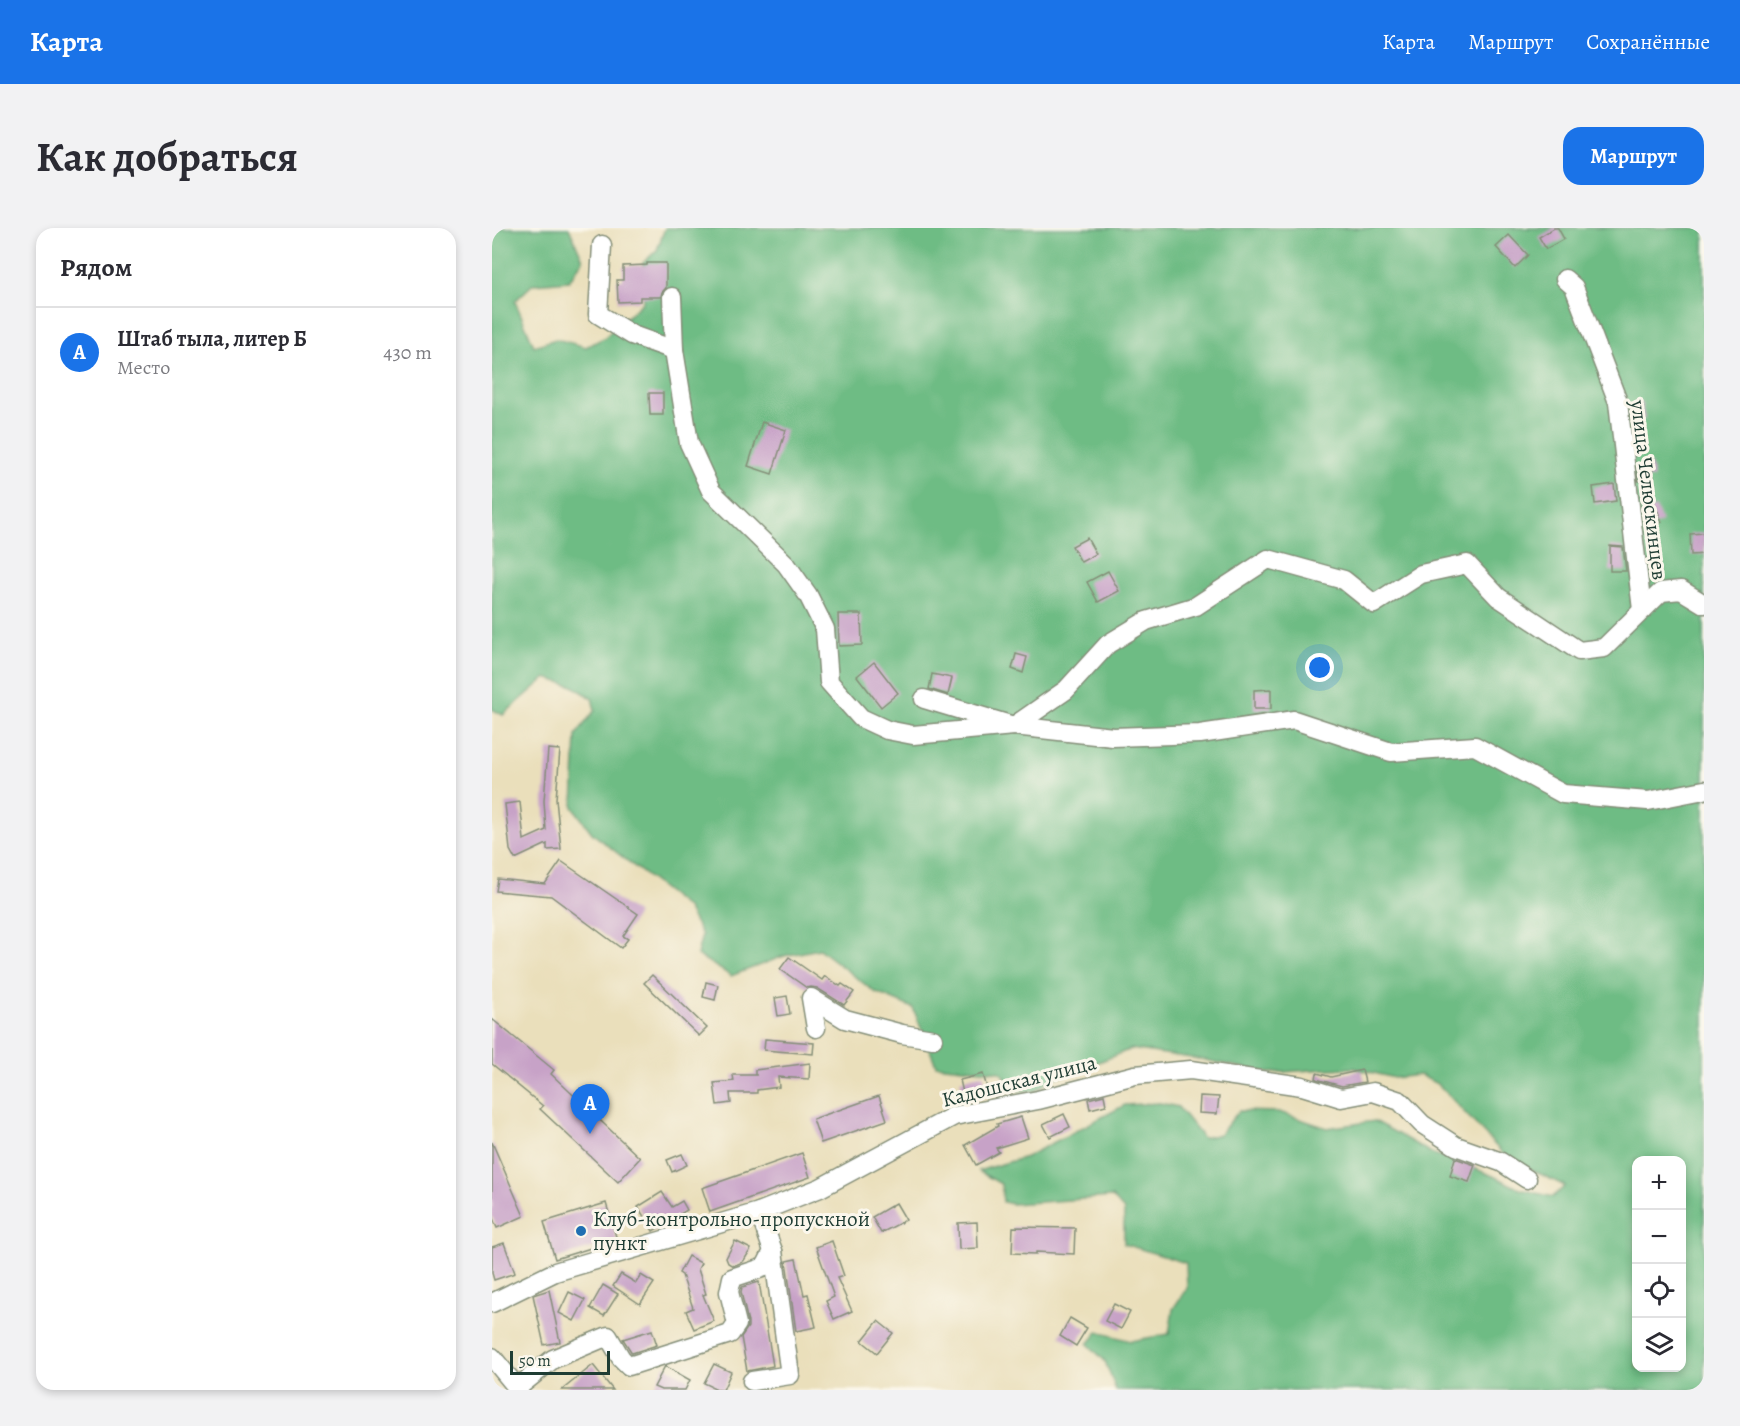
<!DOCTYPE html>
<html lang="ru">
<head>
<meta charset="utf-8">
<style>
	:root { --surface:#fff; --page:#f2f2f3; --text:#2b2b33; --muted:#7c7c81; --line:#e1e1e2; --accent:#1a73e8 }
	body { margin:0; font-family:Alegreya,serif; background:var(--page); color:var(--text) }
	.controls { position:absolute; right:18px; bottom:18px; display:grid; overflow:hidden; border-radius:12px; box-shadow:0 3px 9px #0003 }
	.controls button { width:54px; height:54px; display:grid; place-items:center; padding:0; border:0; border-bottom:2px solid var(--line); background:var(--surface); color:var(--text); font:30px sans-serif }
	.scale { position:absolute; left:18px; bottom:15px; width:100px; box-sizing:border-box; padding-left:6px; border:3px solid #1f3d34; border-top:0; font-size:16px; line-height:21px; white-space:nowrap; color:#1f3d34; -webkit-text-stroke:4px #fbf7ec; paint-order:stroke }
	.you { position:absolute; left:828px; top:440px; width:21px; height:21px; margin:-15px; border:4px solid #fff; border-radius:50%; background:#1a73e8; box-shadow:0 0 0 9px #1a73e833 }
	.badge { display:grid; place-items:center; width:39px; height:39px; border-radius:50%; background:var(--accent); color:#fff; font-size:20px; font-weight:700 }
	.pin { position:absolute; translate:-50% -50px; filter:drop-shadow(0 2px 3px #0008) }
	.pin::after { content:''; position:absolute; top:32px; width:21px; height:18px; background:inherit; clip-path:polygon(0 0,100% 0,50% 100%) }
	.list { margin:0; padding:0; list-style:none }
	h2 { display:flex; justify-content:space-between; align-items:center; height:78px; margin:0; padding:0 24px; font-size:26px }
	h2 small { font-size:20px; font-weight:400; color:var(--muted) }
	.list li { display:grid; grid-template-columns:39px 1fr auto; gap:18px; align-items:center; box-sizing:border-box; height:90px; padding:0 24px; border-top:2px solid var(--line) }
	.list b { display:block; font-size:22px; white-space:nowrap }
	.list p { margin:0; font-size:20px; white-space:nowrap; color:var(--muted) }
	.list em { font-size:20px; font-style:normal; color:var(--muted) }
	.icon { flex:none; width:33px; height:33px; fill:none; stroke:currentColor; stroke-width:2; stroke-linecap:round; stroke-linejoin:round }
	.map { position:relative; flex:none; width:1212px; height:1162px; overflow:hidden; border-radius:18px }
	header { display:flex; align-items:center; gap:36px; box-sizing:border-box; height:84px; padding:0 30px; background:var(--accent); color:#fff }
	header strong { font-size:28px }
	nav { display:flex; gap:33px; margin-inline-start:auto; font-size:21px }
	.intro { display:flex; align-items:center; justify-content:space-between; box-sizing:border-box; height:144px; padding:0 36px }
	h1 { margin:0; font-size:42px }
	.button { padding:15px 27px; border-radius:18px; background:var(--accent); color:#fff; font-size:21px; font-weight:700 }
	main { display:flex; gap:36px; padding:0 36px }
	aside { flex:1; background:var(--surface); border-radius:18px; box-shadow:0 3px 9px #0003 }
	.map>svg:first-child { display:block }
	.forest { fill:#6ebc84; stroke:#467c5c; stroke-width:1.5; fill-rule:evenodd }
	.building { fill:#c7a2c7 }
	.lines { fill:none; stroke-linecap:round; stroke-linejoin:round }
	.minor-casing { stroke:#848e78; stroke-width:21 }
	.minor { stroke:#fff; stroke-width:18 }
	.poi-dot { fill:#1f6fb2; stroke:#fbf7ec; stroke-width:2 }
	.labels { text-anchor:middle; stroke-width:6; stroke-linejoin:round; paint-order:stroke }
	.street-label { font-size:21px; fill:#1f3d34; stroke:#fbf7ec }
	.poi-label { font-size:21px; fill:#1f3d34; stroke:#fbf7ec; text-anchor:start }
</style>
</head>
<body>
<header>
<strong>Карта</strong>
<nav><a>Карта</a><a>Маршрут</a><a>Сохранённые</a></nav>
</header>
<div class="intro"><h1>Как добраться</h1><a class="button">Маршрут</a></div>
<main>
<aside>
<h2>Рядом<small></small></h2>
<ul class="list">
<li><span class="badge">A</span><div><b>Штаб тыла, литер Б</b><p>Место</p></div><em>430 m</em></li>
</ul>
</aside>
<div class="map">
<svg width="1212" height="1162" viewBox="0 0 1212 1162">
	<rect width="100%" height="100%" fill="#fbf7ec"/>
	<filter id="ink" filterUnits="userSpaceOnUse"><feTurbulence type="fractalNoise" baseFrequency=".0167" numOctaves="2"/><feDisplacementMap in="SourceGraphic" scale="12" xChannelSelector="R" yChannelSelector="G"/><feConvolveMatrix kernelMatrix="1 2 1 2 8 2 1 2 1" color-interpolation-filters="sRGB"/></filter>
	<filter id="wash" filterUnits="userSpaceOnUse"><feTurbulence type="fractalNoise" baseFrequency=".008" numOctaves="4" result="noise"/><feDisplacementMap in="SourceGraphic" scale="24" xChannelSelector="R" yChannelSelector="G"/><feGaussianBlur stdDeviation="1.35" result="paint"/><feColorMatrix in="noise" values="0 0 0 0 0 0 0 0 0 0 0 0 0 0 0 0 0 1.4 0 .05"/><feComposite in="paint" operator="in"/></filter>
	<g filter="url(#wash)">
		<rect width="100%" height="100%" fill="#eadfbb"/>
		<!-- forest -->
		<path class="forest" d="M0,0H77L91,32L77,53L41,56L23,73L42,118L64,111L94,119L112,110L151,74V35L165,22L173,0H1212V1162H624L613,1133L596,1116L606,1104L639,1113L677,1106L681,1081L695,1060L694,1035L632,1016V982L620,969L520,976L511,974L509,956L486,943L534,929L633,877L668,875L686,879L711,910L728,906L747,883L787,884L835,900L883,893L941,926L959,931L1001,948L1028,961L1061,969L1073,958L1014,929L947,857L928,847L902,850L862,840L835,841L777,845L713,832L639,821L577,846L560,850L543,863H526L508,844L444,837L421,780L383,764L327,721L292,728L239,748L205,727L210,707L195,680L100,605L81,579L84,507L103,482L100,470L81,458L54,450L11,487L0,481ZM1144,932H1190V1140H1144Z"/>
		<g id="blocks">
			<!-- building -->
			<g class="building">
				<polygon points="1062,0 1066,0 1072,11 1054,21 1047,9"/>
				<polygon points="1017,7 1036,27 1023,40 1004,19"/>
				<polygon points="155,35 174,35 174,60 170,64 169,69 148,69 148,73 126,74 125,52 131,52 131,38 155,37"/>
				<polygon points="157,165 171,165 171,187 158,187"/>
				<polygon points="1149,174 1153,191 1141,194 1138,178"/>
				<polygon points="270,194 294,202 280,246 256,238"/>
				<polygon points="1159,236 1162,250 1146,253 1145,239"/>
				<polygon points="1122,256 1124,273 1103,276 1101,259"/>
				<polygon points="1164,279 1170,294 1158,299 1152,284"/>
				<polygon points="1212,305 1212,326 1199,327 1198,306"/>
				<polygon points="595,310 604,326 589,334 580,318"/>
				<polygon points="1118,318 1131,319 1134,343 1118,343"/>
				<polygon points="616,343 627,363 606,374 595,354"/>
				<polygon points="346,386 369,386 370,417 347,418"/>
				<polygon points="524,426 535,429 531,445 520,441"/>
				<polygon points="382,434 406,465 389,479 365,448"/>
				<polygon points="440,446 460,450 456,467 437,461"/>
				<polygon points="779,461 779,481 762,481 762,462"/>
				<polygon points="56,521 68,522 64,571 69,621 55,622 55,616 23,631 18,622 13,576 28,574 32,612 54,602 52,573"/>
				<polygon points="69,633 146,686 131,708 136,711 129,720 59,668 4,663 6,651 53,656"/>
				<polygon points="297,729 330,752 333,748 348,758 350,756 362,764 352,777 325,760 319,759 315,760 288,741"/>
				<polygon points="160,747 215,800 207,808 152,755"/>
				<polygon points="214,754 226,757 223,772 211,769"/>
				<polygon points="295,768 298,786 286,788 283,770"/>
				<polygon points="0,791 62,842 59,846 148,930 126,954 48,881 51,878 0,836"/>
				<polygon points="273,811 322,815 321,826 272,822"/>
				<polygon points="318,835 317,851 286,849 287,859 265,862 265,865 238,865 239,875 225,877 222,855 242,853 241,847 265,847 263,847 263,842"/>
				<polygon points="870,842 873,854 850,858 824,851 825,845 839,849"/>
				<polygon points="491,846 497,867 473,873 468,852"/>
				<polygon points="612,867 614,877 598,881 596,871"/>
				<polygon points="387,868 395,892 329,915 321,891"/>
				<polygon points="708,868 727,869 725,886 707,885"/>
				<polygon points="572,886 578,899 558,909 551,896"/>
				<polygon points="529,889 536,910 504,920 507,924 484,937 473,917 506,898 505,896"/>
				<polygon points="0,914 32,988 5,1000 0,988"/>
				<polygon points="310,925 318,949 218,984 210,960"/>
				<polygon points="190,926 195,937 180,944 175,932"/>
				<polygon points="963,930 983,937 977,954 958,948"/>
				<polygon points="170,964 180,979 190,973 195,982 161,1003 146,979"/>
				<polygon points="114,975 125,1012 63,1031 52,994"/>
				<polygon points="404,975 414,992 389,1005 380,989"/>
				<polygon points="485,994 486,1020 467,1021 466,995"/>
				<polygon points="521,999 583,1000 582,1026 544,1024 544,1026 520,1025"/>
				<polygon points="243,1013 259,1021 251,1034 241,1038 236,1035 234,1030"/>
				<polygon points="340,1013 352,1048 345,1050 360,1083 342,1091 334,1073 342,1069 324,1019"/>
				<polygon points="12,1015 23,1045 2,1052 0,1045 0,1019"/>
				<polygon points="196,1028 209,1035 206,1041 214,1066 211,1067 222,1093 202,1101 194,1083 201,1080 190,1047 187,1045"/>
				<polygon points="304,1031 312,1067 316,1066 324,1099 304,1103 294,1033"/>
				<polygon points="129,1046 144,1055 149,1047 162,1055 148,1076 121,1058"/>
				<polygon points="267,1054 281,1138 255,1143 249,1109 256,1099 256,1094 249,1064 250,1059"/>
				<polygon points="111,1057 126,1066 112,1088 98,1080"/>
				<polygon points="57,1062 68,1114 52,1117 41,1067"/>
				<polygon points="77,1064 93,1072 82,1093 67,1085"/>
				<polygon points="622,1076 638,1084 629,1101 613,1093"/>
				<polygon points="578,1090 595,1100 584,1118 568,1108"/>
				<polygon points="386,1093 401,1105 385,1125 370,1113"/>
				<polygon points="160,1102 165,1117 140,1125 131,1111"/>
				<polygon points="222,1136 239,1144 231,1162 227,1162 212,1155"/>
				<polygon points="101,1137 121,1162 70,1162"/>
				<polygon points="173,1138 198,1152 193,1162 169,1162 162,1159"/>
			</g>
		</g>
	</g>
	<g filter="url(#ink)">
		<use href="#blocks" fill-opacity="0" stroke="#848e78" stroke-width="1.5"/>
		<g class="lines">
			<defs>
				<g id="minor">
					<polyline points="110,17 106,86 140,107 182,122"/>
					<polyline points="1073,51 1082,59 1126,174 1150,382"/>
					<polyline points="180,69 182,122 197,215 219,263 294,336 316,367 333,401 337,454 369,490 395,502 421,507 522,498 574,462 616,416 654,393 704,378 776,331 852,352 882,376 929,346 975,336 1006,369 1087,423 1112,420 1169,364 1189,362 1212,376"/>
					<polyline points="432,471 522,498 621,509 708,506 802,492 899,524 983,518 1071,566 1156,573 1212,562"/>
					<polyline points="324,800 319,770 353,791 410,806 441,811"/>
					<polyline points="0,1075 63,1044 267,984 328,960 462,888 546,872 643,847 699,842 810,858 849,870 881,864 908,873 930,896 964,918 1009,934 1035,951"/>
					<polyline points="0,1129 27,1162"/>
					<polyline points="260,1153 298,1147 281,1023"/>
					<polyline points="25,1160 61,1131 116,1108 129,1130 137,1138 238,1106 245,1096 237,1064 240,1050 273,1039 281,1023 267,984"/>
				</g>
			</defs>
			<!-- minor casing -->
			<use href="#minor" class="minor-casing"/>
			<!-- minor -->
			<use href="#minor" class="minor"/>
		</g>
	</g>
	<!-- markers -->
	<circle class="poi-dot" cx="89" cy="1003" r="6"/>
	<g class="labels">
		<!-- street labels -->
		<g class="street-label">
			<text transform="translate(1157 262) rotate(83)" y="7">улица Челюскинцев</text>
			<text transform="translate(527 853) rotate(-14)" y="7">Кадошская улица</text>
		</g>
		<!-- poi labels -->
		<g class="poi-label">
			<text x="101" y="998">Клуб-контрольно-пропускной<tspan x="101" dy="24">пункт</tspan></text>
		</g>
	</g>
</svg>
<div class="controls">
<button>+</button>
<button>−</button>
<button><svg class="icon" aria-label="locate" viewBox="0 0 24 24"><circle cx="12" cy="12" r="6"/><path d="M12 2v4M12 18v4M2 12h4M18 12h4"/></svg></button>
<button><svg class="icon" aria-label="layers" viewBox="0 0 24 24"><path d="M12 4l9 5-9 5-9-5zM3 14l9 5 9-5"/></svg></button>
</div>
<div class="scale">50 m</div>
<div class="you"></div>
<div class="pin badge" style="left:98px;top:906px">A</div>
</div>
</main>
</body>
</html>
